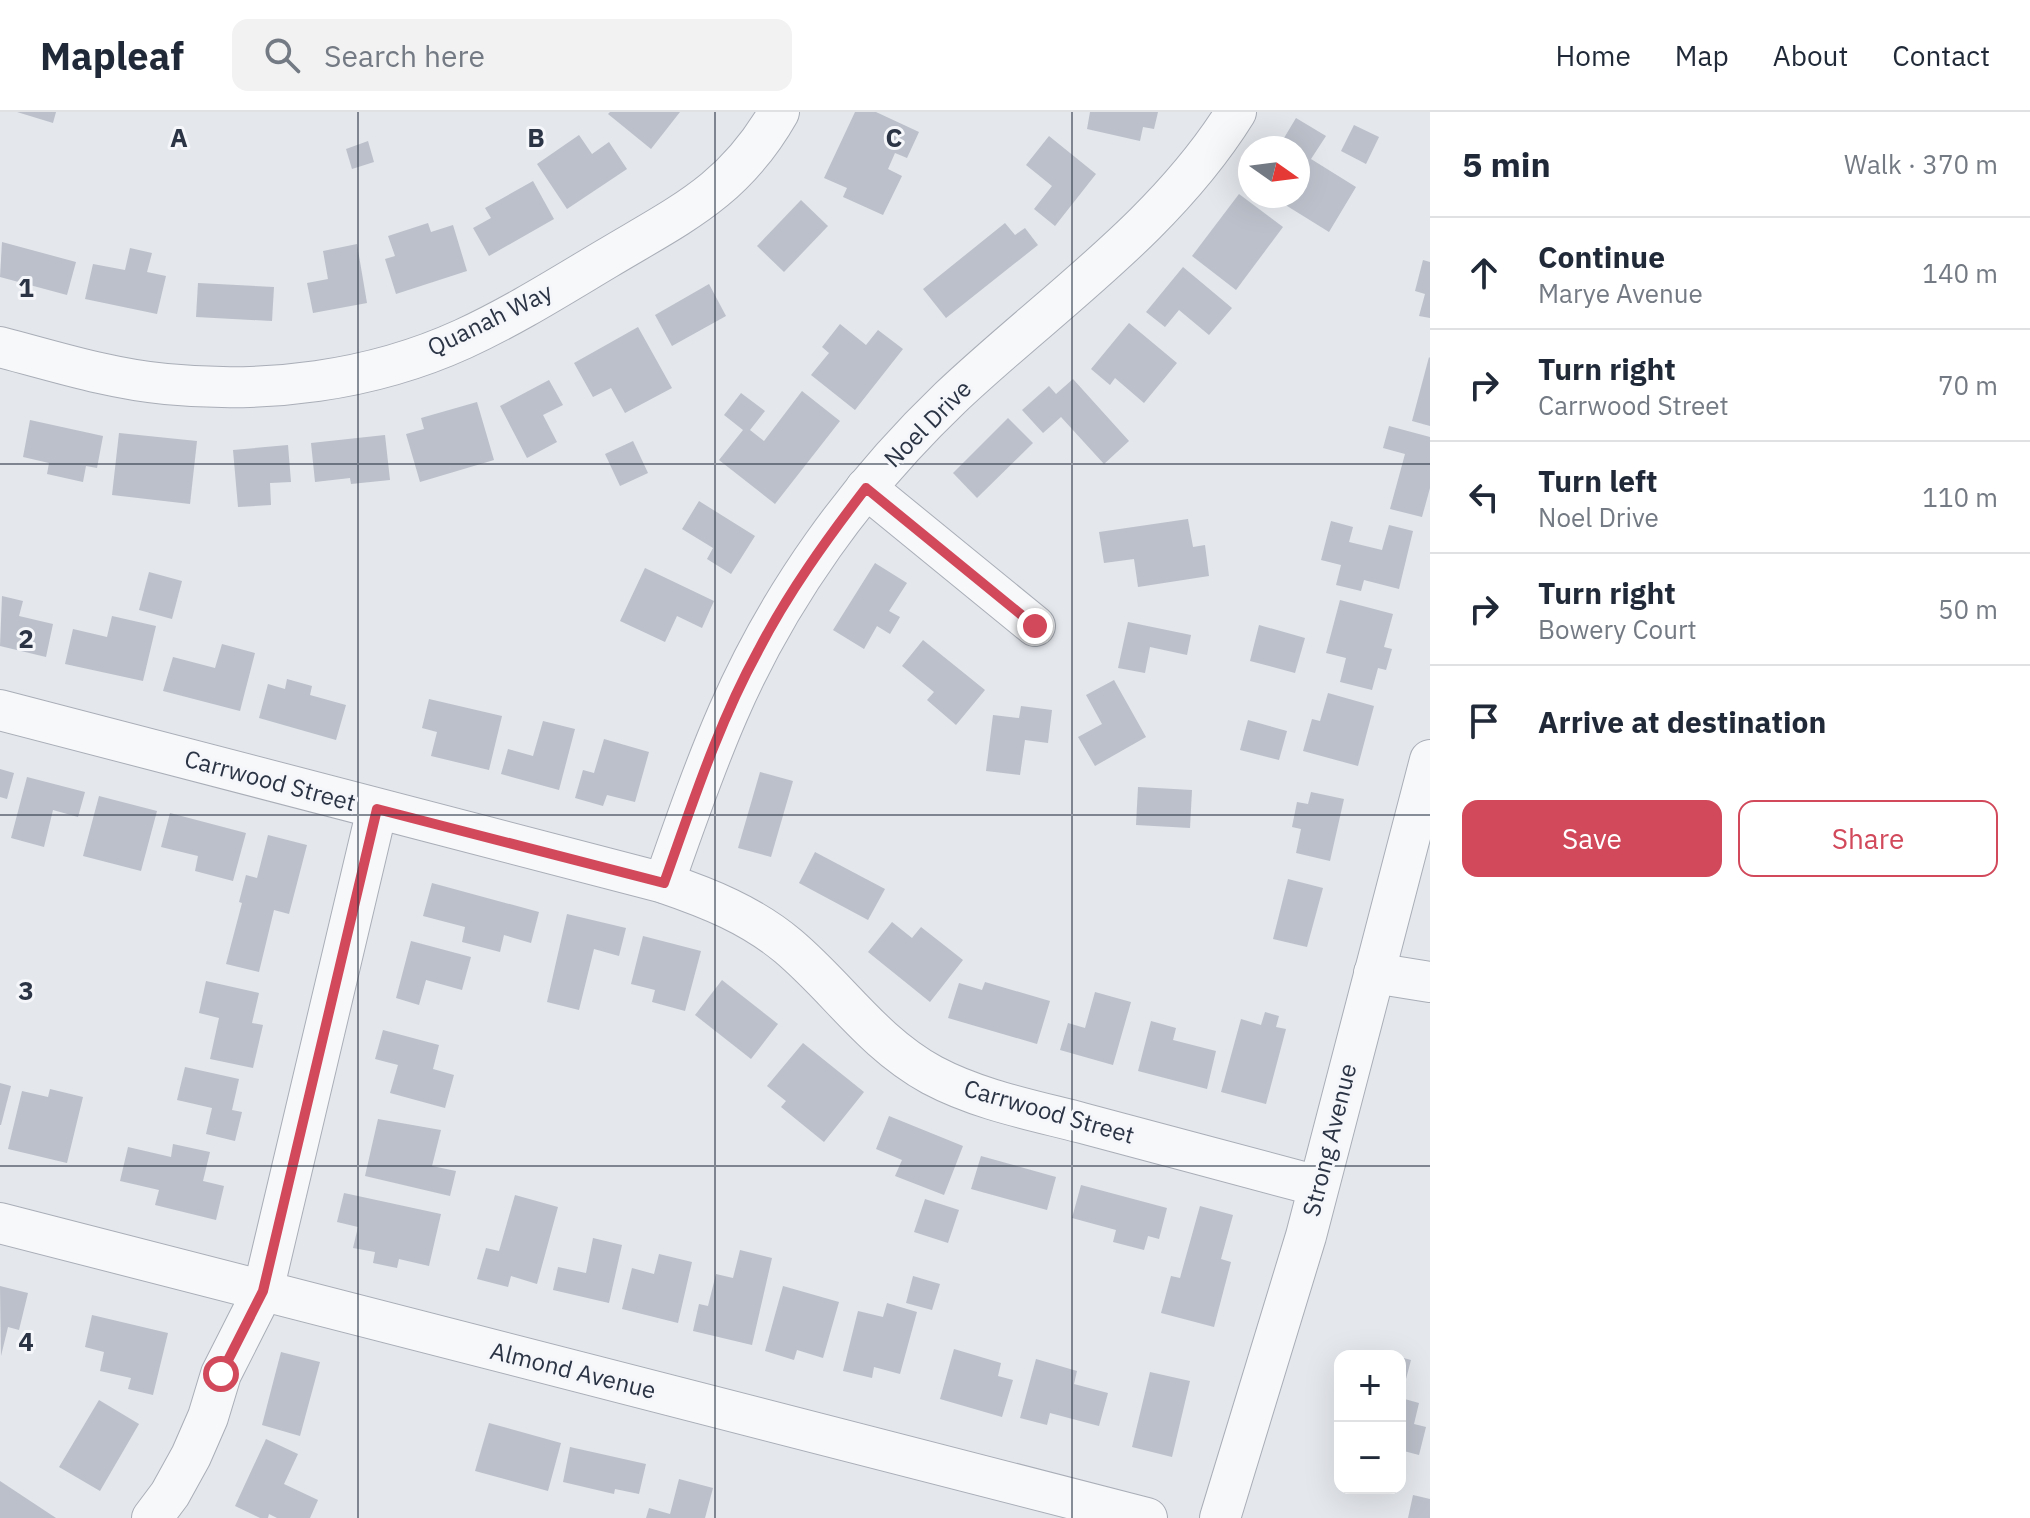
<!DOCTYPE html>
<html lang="en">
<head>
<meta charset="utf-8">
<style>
	:root { --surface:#fff; --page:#f2f2f3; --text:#1f2937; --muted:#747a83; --line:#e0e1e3; --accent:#d1495b }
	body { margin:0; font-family:"IBM Plex Sans",sans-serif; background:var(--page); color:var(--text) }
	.controls { position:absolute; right:24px; bottom:24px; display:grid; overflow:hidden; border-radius:16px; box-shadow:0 8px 32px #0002 }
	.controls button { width:72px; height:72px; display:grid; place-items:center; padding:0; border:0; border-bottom:2px solid var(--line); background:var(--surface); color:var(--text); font:40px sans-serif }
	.compass { position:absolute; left:1238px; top:24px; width:72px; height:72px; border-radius:50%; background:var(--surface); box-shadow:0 8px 32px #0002; rotate:104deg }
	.stop { position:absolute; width:24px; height:24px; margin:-18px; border:6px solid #d1495b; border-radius:50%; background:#fff }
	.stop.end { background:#d1495b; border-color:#fff; box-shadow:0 2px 8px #0008 }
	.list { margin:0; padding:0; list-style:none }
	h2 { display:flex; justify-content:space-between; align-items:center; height:104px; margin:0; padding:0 32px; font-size:34px }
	h2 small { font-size:26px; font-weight:400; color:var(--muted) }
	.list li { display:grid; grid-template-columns:52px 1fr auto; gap:24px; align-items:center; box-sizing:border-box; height:112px; padding:0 32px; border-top:2px solid var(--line) }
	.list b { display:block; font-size:30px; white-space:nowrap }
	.list p { margin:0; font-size:26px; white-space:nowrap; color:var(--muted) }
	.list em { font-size:26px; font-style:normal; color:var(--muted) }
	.actions { display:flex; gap:16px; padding:24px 32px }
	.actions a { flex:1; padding:18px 0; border:2px solid var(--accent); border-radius:16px; text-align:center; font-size:28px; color:var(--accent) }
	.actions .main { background:var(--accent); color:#fff }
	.icon { flex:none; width:44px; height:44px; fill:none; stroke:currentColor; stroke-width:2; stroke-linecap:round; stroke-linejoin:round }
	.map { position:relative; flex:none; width:1430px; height:1406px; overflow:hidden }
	header { display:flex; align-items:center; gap:48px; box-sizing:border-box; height:112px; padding:0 40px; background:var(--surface); border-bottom:2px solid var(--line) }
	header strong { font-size:38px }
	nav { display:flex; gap:44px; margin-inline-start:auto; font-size:28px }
	.search { width:560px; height:72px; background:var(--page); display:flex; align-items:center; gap:20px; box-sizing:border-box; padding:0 28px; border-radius:16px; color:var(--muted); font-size:30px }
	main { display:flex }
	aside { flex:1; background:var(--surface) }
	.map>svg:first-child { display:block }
	.building { fill:#bbc0ca }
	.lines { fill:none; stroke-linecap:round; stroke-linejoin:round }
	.minor-casing { stroke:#a9aeb7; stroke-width:42 }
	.minor { stroke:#f7f8fa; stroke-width:40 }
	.route { stroke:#d1495b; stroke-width:10 }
	.grid { fill:none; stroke:#2b3445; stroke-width:2; stroke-opacity:0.55 }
	.labels { text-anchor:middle; stroke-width:6; stroke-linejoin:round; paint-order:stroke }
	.street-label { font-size:24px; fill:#2b3445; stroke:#f4f6f9 }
	.grid-label { font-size:26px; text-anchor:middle; font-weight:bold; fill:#2b3445; stroke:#f4f6f9; stroke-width:6; stroke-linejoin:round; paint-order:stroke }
</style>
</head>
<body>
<header>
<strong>Mapleaf</strong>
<div class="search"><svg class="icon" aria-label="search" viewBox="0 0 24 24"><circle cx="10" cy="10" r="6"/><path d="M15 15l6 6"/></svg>Search here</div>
<nav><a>Home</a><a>Map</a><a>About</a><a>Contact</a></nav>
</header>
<main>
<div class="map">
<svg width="1430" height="1406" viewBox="0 0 1430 1406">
	<rect width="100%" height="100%" fill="#e4e7ec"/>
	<!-- building -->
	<g class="building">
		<polygon points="17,0 56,0 53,11"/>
		<polygon points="610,0 680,0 651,37 608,2"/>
		<polygon points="855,0 876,0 919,20 907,46 895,41 888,57 902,64 883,103 843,85 847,76 824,66"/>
		<polygon points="1090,0 1158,0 1154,17 1143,15 1140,29 1087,17"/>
		<polygon points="1296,6 1326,24 1311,47 1356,75 1329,120 1271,84 1298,84 1298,36 1278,36"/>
		<polygon points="1354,13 1379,25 1366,52 1341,39"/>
		<polygon points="579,23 592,42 609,30 627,57 567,97 537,52"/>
		<polygon points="1049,24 1096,62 1055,114 1034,97 1052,74 1026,53"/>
		<polygon points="368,29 374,50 352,57 346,37"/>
		<polygon points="533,69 554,107 489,144 473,116 491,106 485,96"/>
		<polygon points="1239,82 1283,115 1236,178 1192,144"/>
		<polygon points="801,88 828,114 784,160 757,134"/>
		<polygon points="428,111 431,120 453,113 467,159 396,182 385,147 395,144 388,124"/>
		<polygon points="1005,111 1015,123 1025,116 1038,133 946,206 923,177"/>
		<polygon points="2,130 76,150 67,183 0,165"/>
		<polygon points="357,132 367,191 313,201 307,171 328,167 323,139"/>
		<polygon points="130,136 152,141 147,160 166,164 157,202 85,187 93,152 125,158"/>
		<polygon points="1423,148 1430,150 1430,206 1419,204 1425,182 1415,179"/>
		<polygon points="1183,155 1232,196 1209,223 1179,198 1165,215 1146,200"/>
		<polygon points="198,171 274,175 272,209 196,205"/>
		<polygon points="709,172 726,204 672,234 655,203"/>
		<polygon points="1129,211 1177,251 1144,291 1115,266 1110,273 1091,257"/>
		<polygon points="840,212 866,233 878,218 903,237 855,298 811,263 829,241 822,235"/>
		<polygon points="638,215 672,276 625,301 611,276 593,285 574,251"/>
		<polygon points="1429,245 1430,246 1430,314 1412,309"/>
		<polygon points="1073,267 1129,329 1104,352 1061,305 1043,321 1022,298 1049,274 1056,282"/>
		<polygon points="549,268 563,293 543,303 557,330 527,346 500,294"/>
		<polygon points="802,279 840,309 775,392 719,348 743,318 724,303 741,281 765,299 750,318 764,329"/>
		<polygon points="477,290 494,348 420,370 406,322 424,317 421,306"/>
		<polygon points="1008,306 1033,331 977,386 953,361"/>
		<polygon points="30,308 103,324 97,356 86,354 83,370 47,362 49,351 23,345"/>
		<polygon points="1389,314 1430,325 1430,376 1422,405 1390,397 1405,342 1383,336"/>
		<polygon points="119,321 197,329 190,392 112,383"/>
		<polygon points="385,323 390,368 351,372 350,366 315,370 311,331"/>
		<polygon points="633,329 648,361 620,374 605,342"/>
		<polygon points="288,333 291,370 270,371 271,393 238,395 233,338"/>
		<polygon points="699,389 755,424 731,462 707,447 713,436 682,417"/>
		<polygon points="1188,407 1193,435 1205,433 1209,464 1138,475 1134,447 1104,451 1099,420"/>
		<polygon points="1331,409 1353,415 1349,430 1382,438 1389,413 1413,419 1399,477 1364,468 1361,479 1336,473 1341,453 1321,448"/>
		<polygon points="875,451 907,471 889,499 900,505 890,522 877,514 864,537 833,518"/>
		<polygon points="645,456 714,489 702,516 677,504 665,530 620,509"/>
		<polygon points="149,460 182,469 172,507 139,498"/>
		<polygon points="2,484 23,489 19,504 53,512 46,545 0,534"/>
		<polygon points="1340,488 1393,502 1384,535 1392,537 1386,558 1378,556 1372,578 1340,570 1346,546 1326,541"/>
		<polygon points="112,504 156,514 143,569 65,552 73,517 107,525"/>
		<polygon points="1128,510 1191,523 1187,543 1150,535 1145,561 1118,556"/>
		<polygon points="1259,513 1305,526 1295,561 1250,549"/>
		<polygon points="923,528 985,578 956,613 927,588 934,580 902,554"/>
		<polygon points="222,532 255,541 240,599 163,579 173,545 215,556"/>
		<polygon points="287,567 312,574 310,583 346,593 336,628 259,606 268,572 285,577"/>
		<polygon points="1114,568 1146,625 1095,654 1078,625 1102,612 1086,583"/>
		<polygon points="1328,581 1374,594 1358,654 1303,639 1312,607 1320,609"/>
		<polygon points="429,587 502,604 489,658 431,644 437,620 422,616"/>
		<polygon points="1021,594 1052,598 1048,631 1025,628 1020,663 986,659 993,603 1019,606"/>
		<polygon points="1248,608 1287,619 1279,648 1240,638"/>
		<polygon points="543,609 575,617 559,678 501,662 508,637 533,644"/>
		<polygon points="604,627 649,640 635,690 607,683 603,694 575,686 583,658 594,661"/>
		<polygon points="0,657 14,661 7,687 0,685"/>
		<polygon points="760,660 793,669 771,745 738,736"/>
		<polygon points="27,665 85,680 78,705 53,698 44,735 11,726"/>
		<polygon points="1138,675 1192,678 1190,716 1136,713"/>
		<polygon points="1311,680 1344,687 1330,749 1296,741 1301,717 1292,715 1297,690 1308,692"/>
		<polygon points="99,684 157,699 141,759 83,744"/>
		<polygon points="170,701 246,721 233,769 195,759 198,744 161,735"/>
		<polygon points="268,723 307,733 289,802 274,798 259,860 226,852 242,791 239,790 246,763 257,766"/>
		<polygon points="815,740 885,777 868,808 799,771"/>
		<polygon points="1288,767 1323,776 1307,835 1273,827"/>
		<polygon points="432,771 539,800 531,831 504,823 500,840 462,830 465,815 423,804"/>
		<polygon points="567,802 626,816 619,844 594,837 579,898 547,890"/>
		<polygon points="892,810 912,826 921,815 963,848 930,890 868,840"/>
		<polygon points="643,824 701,839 685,899 652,890 655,878 631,872"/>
		<polygon points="411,829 471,845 462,878 426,868 419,893 396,886"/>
		<polygon points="722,868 778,912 751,947 695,903"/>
		<polygon points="206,869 259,881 252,911 263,913 253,956 210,947 219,906 199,901"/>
		<polygon points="985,870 1050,889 1037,932 948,906 959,871 982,878"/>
		<polygon points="1095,880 1131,890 1113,953 1060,938 1068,911 1085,916"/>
		<polygon points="1265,900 1279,904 1276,915 1286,917 1266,992 1221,980 1241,907 1261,913"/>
		<polygon points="1151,909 1176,916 1173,928 1216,939 1207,977 1138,959"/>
		<polygon points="383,918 439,933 433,957 454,963 445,996 390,981 398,953 375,947"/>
		<polygon points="803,931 864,980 824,1030 781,995 786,989 767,974"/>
		<polygon points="185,955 239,967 232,998 242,1000 235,1029 206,1022 212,996 177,988"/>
		<polygon points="0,971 11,974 1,1013 0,1013"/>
		<polygon points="50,977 83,985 67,1051 8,1037 22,979 48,985"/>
		<polygon points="889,1004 963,1034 944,1083 895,1064 902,1048 876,1037"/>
		<polygon points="378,1007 441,1018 432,1054 456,1059 450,1084 365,1064"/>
		<polygon points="173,1032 210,1040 203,1069 224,1074 216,1108 155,1093 159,1078 120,1069 128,1035 171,1045"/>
		<polygon points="981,1044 1056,1065 1047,1098 971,1077"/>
		<polygon points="1081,1073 1167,1096 1159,1127 1148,1124 1144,1138 1113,1130 1116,1118 1072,1106"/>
		<polygon points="344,1081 441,1102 429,1154 399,1147 397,1156 373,1151 375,1140 353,1136 358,1115 337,1110"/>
		<polygon points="515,1083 558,1095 537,1172 511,1164 508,1175 477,1167 486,1136 499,1139"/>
		<polygon points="925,1087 959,1098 948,1131 914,1120"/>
		<polygon points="1200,1094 1233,1103 1221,1147 1231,1150 1214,1215 1161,1201 1171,1164 1180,1166"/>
		<polygon points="593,1126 622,1133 609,1191 553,1178 558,1155 586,1161"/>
		<polygon points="740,1138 772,1146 752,1233 693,1219 699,1192 708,1194 716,1162 733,1166"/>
		<polygon points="659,1142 692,1150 678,1211 622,1197 632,1156 654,1162"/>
		<polygon points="913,1164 940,1172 932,1198 906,1191"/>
		<polygon points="0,1174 28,1181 19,1218 8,1215 1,1244"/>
		<polygon points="783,1174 839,1190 823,1246 797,1238 794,1248 765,1239"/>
		<polygon points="887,1191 917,1200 900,1262 874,1255 872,1266 843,1259 858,1199 883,1205"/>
		<polygon points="92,1203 168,1221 153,1283 128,1277 131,1266 100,1259 104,1240 85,1235"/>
		<polygon points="954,1237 1001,1251 998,1264 1013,1268 1002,1305 940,1287"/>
		<polygon points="281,1240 320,1250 300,1324 262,1313"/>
		<polygon points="1400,1245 1411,1248 1401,1286 1419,1291 1414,1312 1426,1315 1419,1343 1400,1338"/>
		<polygon points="1036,1247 1077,1259 1074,1272 1108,1281 1099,1314 1050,1301 1047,1313 1020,1306"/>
		<polygon points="1150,1260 1190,1269 1172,1345 1132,1335"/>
		<polygon points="99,1288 139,1312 100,1379 59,1355"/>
		<polygon points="489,1311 561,1331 548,1379 475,1359"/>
		<polygon points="266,1327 298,1342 284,1372 318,1388 310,1406 277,1406 269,1402 268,1406 260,1406 235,1394"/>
		<polygon points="570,1335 646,1352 639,1382 615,1377 614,1382 563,1370"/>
		<polygon points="679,1367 713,1376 705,1406 646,1406 649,1396 670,1402"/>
		<polygon points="0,1369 56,1406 0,1406"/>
		<polygon points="1413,1383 1430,1387 1430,1406 1408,1406"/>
	</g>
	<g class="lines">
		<defs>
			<g id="minor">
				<path d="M0,235C54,249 110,267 166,272C266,282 371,269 463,227C513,204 559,175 606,147C681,102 734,79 779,0"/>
				<polyline points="866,376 1035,514"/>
				<path d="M0,598L664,771C708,786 751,803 788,834C839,877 872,930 932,963C979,988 1032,998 1082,1011C1161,1032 1239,1053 1318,1074"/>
				<path d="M664,771C684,714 704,656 728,601C779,483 857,375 950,286C1047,194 1164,116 1236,0"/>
				<polyline points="1374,861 1430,870"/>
				<polyline points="0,1111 1147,1406"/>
				<polyline points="152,1406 170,1382 191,1344 208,1305 221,1262 263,1179 377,697"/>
				<polyline points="1220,1406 1306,1124 1430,648"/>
			</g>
		</defs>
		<!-- minor casing -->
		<use href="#minor" class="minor-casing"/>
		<!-- minor -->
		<use href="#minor" class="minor"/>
	</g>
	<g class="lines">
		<!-- route -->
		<path class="route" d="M221,1262L263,1179L377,697L664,771C692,693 718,612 758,539C788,481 826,428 866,376L1035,514"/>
	</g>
	<!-- grid -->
	<path class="grid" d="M358,0V1406M715,0V1406M1072,0V1406M0,352H1430M0,703H1430M0,1054H1430"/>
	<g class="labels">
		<!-- street labels -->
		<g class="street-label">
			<text transform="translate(490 208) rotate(-26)" y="8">Quanah Way</text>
			<text transform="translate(928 312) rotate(-45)" y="8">Noel Drive</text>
			<text transform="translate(270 669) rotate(15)" y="8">Carrwood Street</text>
			<text transform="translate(1049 1000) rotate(16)" y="8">Carrwood Street</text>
			<text transform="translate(1330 1028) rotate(-76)" y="8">Strong Avenue</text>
			<text transform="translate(573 1259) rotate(14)" y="8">Almond Avenue</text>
		</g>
	</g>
	<g class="grid-label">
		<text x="179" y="35">A</text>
		<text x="536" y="35">B</text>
		<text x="894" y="35">C</text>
		<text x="26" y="185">1</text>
		<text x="26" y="536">2</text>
		<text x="26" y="888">3</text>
		<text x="26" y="1239">4</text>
	</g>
</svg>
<div class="controls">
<button>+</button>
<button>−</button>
</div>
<svg class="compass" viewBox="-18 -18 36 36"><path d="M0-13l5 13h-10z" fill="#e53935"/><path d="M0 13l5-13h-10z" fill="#747a83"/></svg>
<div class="stop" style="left:221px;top:1262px"></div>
<div class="stop end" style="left:1035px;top:514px"></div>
</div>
<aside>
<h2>5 min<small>Walk · 370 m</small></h2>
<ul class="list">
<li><svg class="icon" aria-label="ahead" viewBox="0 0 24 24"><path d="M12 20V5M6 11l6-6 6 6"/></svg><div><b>Continue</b><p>Marye Avenue</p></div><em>140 m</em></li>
<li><svg class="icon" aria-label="right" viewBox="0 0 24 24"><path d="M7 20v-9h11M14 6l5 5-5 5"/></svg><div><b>Turn right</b><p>Carrwood Street</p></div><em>70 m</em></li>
<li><svg class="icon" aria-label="left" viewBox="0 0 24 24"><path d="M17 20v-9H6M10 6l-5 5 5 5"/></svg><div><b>Turn left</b><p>Noel Drive</p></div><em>110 m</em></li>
<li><svg class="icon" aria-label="right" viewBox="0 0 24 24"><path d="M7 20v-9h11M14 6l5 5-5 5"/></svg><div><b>Turn right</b><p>Bowery Court</p></div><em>50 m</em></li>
<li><svg class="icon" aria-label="arrive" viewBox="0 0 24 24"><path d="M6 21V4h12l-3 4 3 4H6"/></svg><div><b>Arrive at destination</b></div></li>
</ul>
<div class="actions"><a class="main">Save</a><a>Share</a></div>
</aside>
</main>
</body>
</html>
